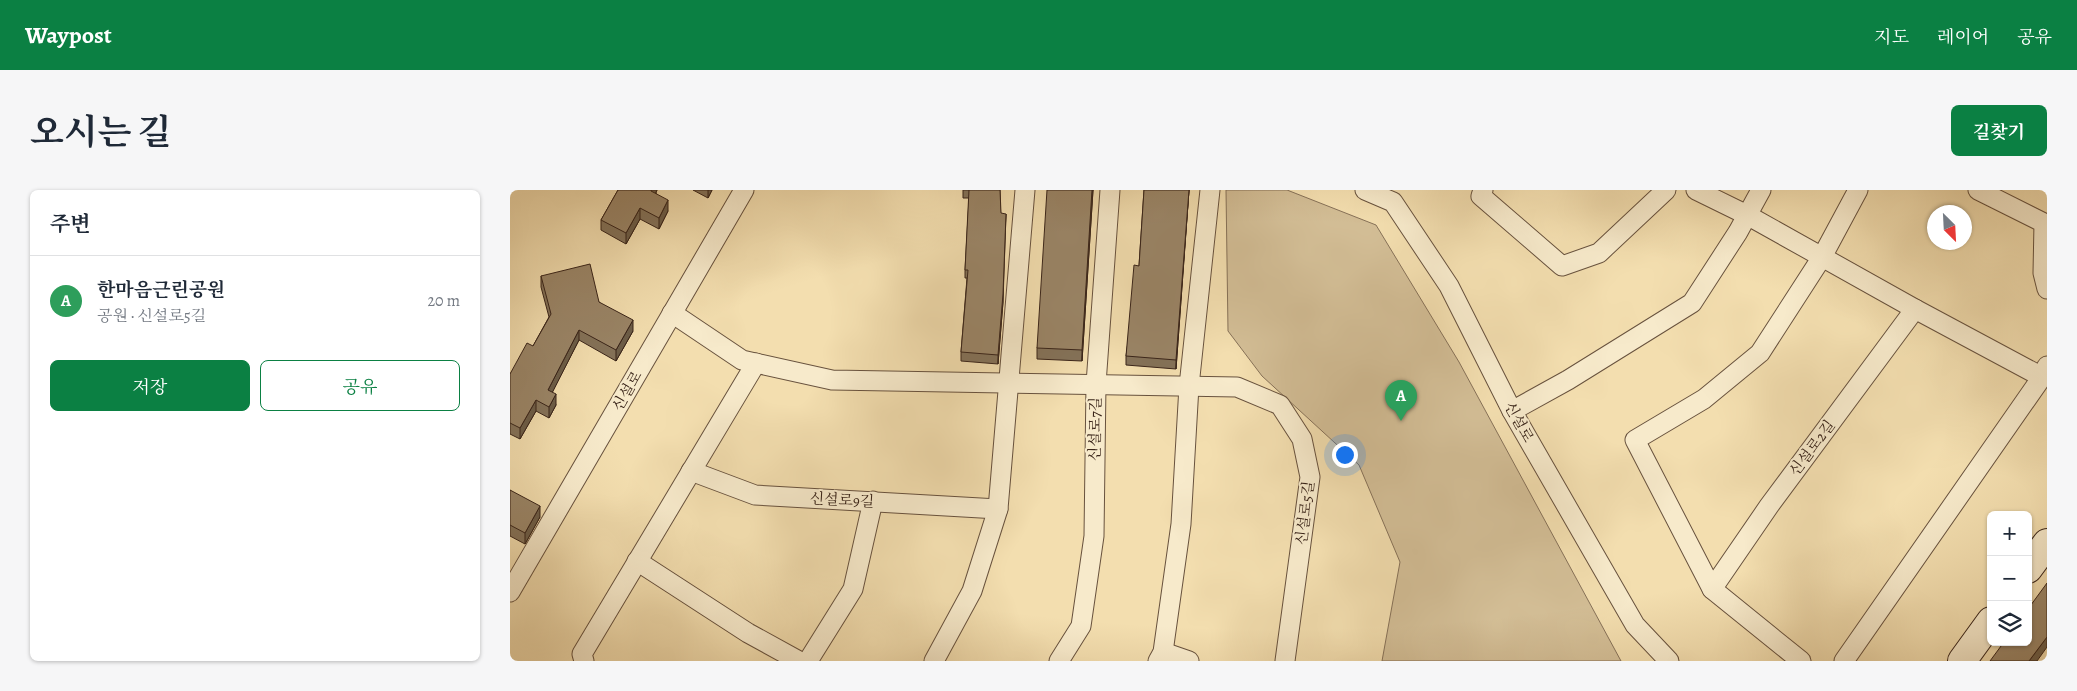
<!DOCTYPE html>
<html lang="ko">
<head>
<meta charset="utf-8">
<style>
	:root { --surface:#fff; --page:#f6f6f7; --text:#1f2937; --muted:#747a83; --line:#e0e1e3; --accent:#0b8043 }
	body { margin:0; font-family:Alegreya,"Noto Serif KR",serif; background:var(--page); color:var(--text) }
	.controls { position:absolute; right:15px; bottom:15px; display:grid; overflow:hidden; border-radius:8px; box-shadow:0 1px 4px #0004 }
	.controls button { width:45px; height:45px; display:grid; place-items:center; padding:0; border:0; border-bottom:1px solid var(--line); background:var(--surface); color:var(--text); font:25px sans-serif }
	.compass { position:absolute; left:1417px; top:15px; width:45px; height:45px; border-radius:50%; background:var(--surface); box-shadow:0 1px 4px #0004; rotate:156deg }
	.you { position:absolute; left:834px; top:264px; width:18px; height:18px; margin:-12px; border:4px solid #fff; border-radius:50%; background:#1a73e8; box-shadow:0 0 0 8px #1a73e833 }
	.badge { display:grid; place-items:center; width:32px; height:32px; border-radius:50%; background:var(--accent); color:#fff; font-size:16px; font-weight:700 }
	.pin { position:absolute; translate:-50% -41px; filter:drop-shadow(0 1px 2px #0008) }
	.pin::after { content:''; position:absolute; top:26px; width:18px; height:15px; background:inherit; clip-path:polygon(0 0,100% 0,50% 100%) }
	.list { margin:0; padding:0; list-style:none }
	h2 { display:flex; justify-content:space-between; align-items:center; height:65px; margin:0; padding:0 20px; font-size:21px }
	h2 small { font-size:16px; font-weight:400; color:var(--muted) }
	.list li { display:grid; grid-template-columns:32px 1fr auto; gap:15px; align-items:center; box-sizing:border-box; height:90px; padding:0 20px; border-top:1px solid var(--line) }
	.list b { display:block; font-size:19px; white-space:nowrap }
	.list p { margin:0; font-size:16px; white-space:nowrap; color:var(--muted) }
	.list em { font-size:16px; font-style:normal; color:var(--muted) }
	.actions { display:flex; gap:10px; padding:15px 20px }
	.actions a { flex:1; padding:11px 0; border:1px solid var(--accent); border-radius:8px; text-align:center; font-size:18px; color:var(--accent) }
	.actions .main { background:var(--accent); color:#fff }
	.icon { flex:none; width:28px; height:28px; fill:none; stroke:currentColor; stroke-width:2; stroke-linecap:round; stroke-linejoin:round }
	.map { position:relative; flex:none; width:1537px; height:471px; overflow:hidden; border-radius:8px }
	header { display:flex; align-items:center; gap:30px; box-sizing:border-box; height:70px; padding:0 25px; background:var(--accent); color:#fff }
	header strong { font-size:24px }
	nav { display:flex; gap:28px; margin-inline-start:auto; font-size:18px }
	.intro { display:flex; align-items:center; justify-content:space-between; box-sizing:border-box; height:120px; padding:0 30px }
	h1 { margin:0; font-size:35px }
	.button { padding:12px 22px; border-radius:8px; background:var(--accent); color:#fff; font-size:18px; font-weight:700 }
	main { display:flex; gap:30px; padding:0 30px }
	aside { flex:1; background:var(--surface); border-radius:8px; box-shadow:0 1px 4px #0004 }
	.map>svg:first-child { display:block }
	.green { fill:#d3be96; stroke:#867158 }
	.lines { fill:none; stroke-linecap:round; stroke-linejoin:round }
	.minor-casing { stroke:#68523e; stroke-width:21 }
	.secondary-casing { stroke:#392419; stroke-width:30 }
	.minor { stroke:#f7eacb; stroke-width:19 }
	.secondary { stroke:#f7eacb; stroke-width:28 }
	.wall { fill:#847259; stroke:#392419 }
	.shaded-wall { fill:#6c5d48; stroke:#392419 }
	.building { fill:#9a8567; stroke:#392419 }
	.labels { text-anchor:middle; stroke-width:4; stroke-linejoin:round; paint-order:stroke }
	.street-label { font-size:15px; fill:#392419; stroke:#f7eacb }
</style>
</head>
<body>
<header>
<strong>Waypost</strong>
<nav><a>지도</a><a>레이어</a><a>공유</a></nav>
</header>
<div class="intro"><h1>오시는 길</h1><a class="button">길찾기</a></div>
<main>
<aside>
<h2>주변<small></small></h2>
<ul class="list">
<li><span class="badge" style="background:#2e9e5b">A</span><div><b>한마음근린공원</b><p>공원 · 신설로5길</p></div><em>20 m</em></li>
</ul>
<div class="actions"><a class="main">저장</a><a>공유</a></div>
</aside>
<div class="map">
<svg width="1537" height="471" viewBox="0 0 1537 471">
	<rect width="100%" height="100%" fill="#f3deaf"/>
	<filter id="stains"><feTurbulence type="fractalNoise" baseFrequency=".004" numOctaves="4"/><feColorMatrix values="0 0 0 0 .2 0 0 0 0 .09 0 0 0 0 .02 0 0 0 .5 -.17"/></filter>
	<radialGradient id="worn" r=".72"><stop offset=".6" stop-color="#630" stop-opacity="0"/><stop offset="1" stop-color="#630" stop-opacity=".3"/></radialGradient>
	<!-- green -->
	<polygon class="green" points="716,0 777,0 866,35 949,172 1111,471 872,471 890,372 849,275 752,186 718,141"/>
	<g class="lines">
		<defs>
			<g id="minor">
				<polyline points="855,0 883,12 939,96 1002,221 1125,435 1159,471"/>
				<polyline points="973,0 971,6 1052,76 1089,63 1156,0"/>
				<polyline points="1186,0 1237,25 1405,119 1532,187"/>
				<polyline points="1468,0 1534,33 1533,83 1537,99"/>
				<polyline points="162,123 232,170 322,190 727,197 770,215 792,249 800,287 775,471"/>
				<polyline points="1002,221 1058,190 1182,113 1228,42 1251,0"/>
				<polyline points="181,281 245,305 488,319"/>
				<polyline points="127,371 238,443 289,471"/>
				<polyline points="1202,399 1259,316 1405,119"/>
				<polyline points="0,402 234,0"/>
				<polyline points="653,462 679,471"/>
				<polyline points="74,471 72,464 246,173"/>
				<polyline points="298,471 343,399 363,311"/>
				<polyline points="424,471 462,401 488,319 515,0"/>
				<polyline points="549,471 571,436 584,346 586,194 600,0"/>
				<polyline points="648,471 653,462 671,334 679,196 700,0"/>
				<polyline points="1291,471 1202,399 1125,250 1194,209 1250,163 1312,67 1348,0"/>
				<polyline points="1334,471 1532,187 1537,176"/>
			</g>
			<g id="secondary">
				<polyline points="1518,379 1537,353"/>
				<polyline points="1452,471 1481,431"/>
			</g>
		</defs>
		<!-- minor casing -->
		<use href="#minor" class="minor-casing"/>
		<!-- secondary casing -->
		<use href="#secondary" class="secondary-casing"/>
		<!-- minor -->
		<use href="#minor" class="minor"/>
		<!-- secondary -->
		<use href="#secondary" class="secondary"/>
	</g>
	<!-- wall -->
	<g class="wall">
		<polygon points="108,0 147,0 146,3 158,21 149,39 130,29 116,54 91,40 91,30"/>
		<polygon points="183,0 202,0 198,8"/>
		<polygon points="453,0 490,0 493,112 488,174 451,171 451,162 457,88 455,88 455,80 459,8 453,8"/>
		<polygon points="583,0 572,171 527,169 527,158"/>
		<polygon points="634,0 679,0 666,179 616,175 616,166 629,76"/>
		<polygon points="31,86 89,112 123,141 106,171 69,150 42,202 46,215 39,228 26,221 10,249 0,244 0,184 23,156 39,127 31,97"/>
		<polygon points="0,300 30,327 15,354 0,346"/>
	</g>
	<!-- shaded-wall -->
	<g class="shaded-wall">
		<polygon points="141,0 147,0 141,12"/>
		<polygon points="198,0 202,0 198,8"/>
		<polygon points="582,0 583,0 572,171 572,160"/>
		<polygon points="679,0 666,179 666,170"/>
		<polygon points="158,10 158,21 149,39 149,28"/>
		<polygon points="130,18 130,29 116,54 116,43"/>
		<polygon points="496,24 493,112 488,174 488,165"/>
		<polygon points="123,130 123,141 106,171 106,160"/>
		<polygon points="69,140 69,150 38,211 38,200"/>
		<polygon points="46,204 46,215 39,228 39,217"/>
		<polygon points="26,210 26,221 10,249 10,238"/>
		<polygon points="30,316 30,327 15,354 15,343"/>
		<polygon points="1537,447 1537,457 1527,471 1519,471"/>
	</g>
	<!-- building -->
	<g class="building">
		<polygon points="108,0 141,0 141,1 158,10 149,28 130,18 116,43 91,30"/>
		<polygon points="459,0 490,0 491,23 496,24 493,104 488,165 451,162 458,80 455,80"/>
		<polygon points="537,0 582,0 572,160 527,158"/>
		<polygon points="634,0 679,0 666,170 616,166 624,75 629,76"/>
		<polygon points="80,74 89,112 123,130 106,160 69,140 38,200 46,204 39,217 26,210 10,238 0,233 0,184 17,153 23,156 41,124 31,86"/>
		<polygon points="0,300 30,316 15,343 0,335"/>
		<polygon points="1537,393 1537,447 1519,471 1480,471 1494,452 1518,452 1518,419"/>
	</g>
	<g class="labels">
		<!-- street labels -->
		<g class="street-label">
			<text transform="translate(117 201) rotate(-60)" y="5">신설로</text>
			<text transform="translate(1009 232) rotate(61)" y="5">신설로</text>
			<text transform="translate(585 239) rotate(-89)" y="5">신설로7길</text>
			<text transform="translate(1302 258) rotate(-53)" y="5">신설로2길</text>
			<text transform="translate(332 310) rotate(3)" y="5">신설로9길</text>
			<text transform="translate(795 323) rotate(-83)" y="5">신설로5길</text>
		</g>
	</g>
	<rect width="100%" height="100%" filter="url(#stains)"/>
	<rect width="100%" height="100%" fill="url(#worn)"/>
</svg>
<div class="controls">
<button>+</button>
<button>−</button>
<button><svg class="icon" aria-label="layers" viewBox="0 0 24 24"><path d="M12 4l9 5-9 5-9-5zM3 14l9 5 9-5"/></svg></button>
</div>
<svg class="compass" viewBox="-18 -18 36 36"><path d="M0-13l5 13h-10z" fill="#e53935"/><path d="M0 13l5-13h-10z" fill="#747a83"/></svg>
<div class="you"></div>
<div class="pin badge" style="left:891px;top:231px;background:#2e9e5b">A</div>
</div>
</main>
</body>
</html>
